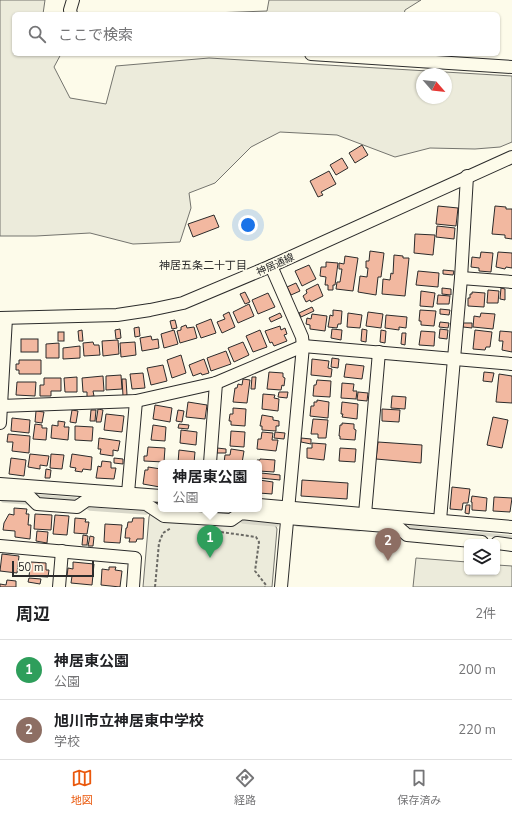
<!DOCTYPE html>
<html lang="ja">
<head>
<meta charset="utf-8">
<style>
	:root { --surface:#fff; --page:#f6f6f6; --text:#202124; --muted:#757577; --line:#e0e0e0; --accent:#ea580c }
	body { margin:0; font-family:"Nunito Sans","Noto Sans JP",sans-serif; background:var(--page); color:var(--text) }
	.controls { position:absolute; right:12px; bottom:12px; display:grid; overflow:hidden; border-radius:6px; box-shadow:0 1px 3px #0004 }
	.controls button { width:36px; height:36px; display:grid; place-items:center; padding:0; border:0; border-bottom:1px solid var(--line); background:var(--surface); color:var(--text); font:20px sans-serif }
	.compass { position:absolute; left:416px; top:68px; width:36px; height:36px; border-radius:50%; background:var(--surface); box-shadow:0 1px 3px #0004; rotate:118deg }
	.scale { position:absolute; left:12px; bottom:10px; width:82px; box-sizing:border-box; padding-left:4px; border:2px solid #2b2b2b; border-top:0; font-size:11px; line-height:14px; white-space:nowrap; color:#2b2b2b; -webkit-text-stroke:3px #fdfbea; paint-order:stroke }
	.you { position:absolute; left:248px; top:225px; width:14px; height:14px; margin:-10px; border:3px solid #fff; border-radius:50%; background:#1a73e8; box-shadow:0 0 0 6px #1a73e833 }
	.badge { display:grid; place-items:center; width:26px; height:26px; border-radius:50%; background:var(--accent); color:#fff; font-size:13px; font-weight:700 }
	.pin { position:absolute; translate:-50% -33px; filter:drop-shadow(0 1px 2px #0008) }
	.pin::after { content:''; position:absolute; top:21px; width:14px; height:12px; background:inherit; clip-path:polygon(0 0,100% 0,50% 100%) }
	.popup { position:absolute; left:158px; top:460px; width:104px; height:52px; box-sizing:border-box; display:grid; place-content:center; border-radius:6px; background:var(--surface); filter:drop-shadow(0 1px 3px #0005); font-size:13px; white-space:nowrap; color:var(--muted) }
	.popup b { font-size:15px; color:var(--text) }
	.popup::after { content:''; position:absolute; left:50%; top:100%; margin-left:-8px; border:8px solid transparent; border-top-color:var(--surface) }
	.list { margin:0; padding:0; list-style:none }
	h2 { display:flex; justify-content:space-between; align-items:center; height:52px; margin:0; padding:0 16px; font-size:17px }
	h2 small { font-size:13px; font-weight:400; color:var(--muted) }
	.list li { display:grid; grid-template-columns:26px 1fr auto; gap:12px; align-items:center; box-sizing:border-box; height:60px; padding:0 16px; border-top:1px solid var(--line) }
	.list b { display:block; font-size:15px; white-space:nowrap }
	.list p { margin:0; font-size:13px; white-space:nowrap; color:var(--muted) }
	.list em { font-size:13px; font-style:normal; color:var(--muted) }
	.icon { flex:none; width:22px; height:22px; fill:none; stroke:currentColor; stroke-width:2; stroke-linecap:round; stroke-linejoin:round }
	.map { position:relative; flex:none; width:512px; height:587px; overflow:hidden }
	.search { position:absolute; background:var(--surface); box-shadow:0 1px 3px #0004; left:12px; right:12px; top:12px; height:44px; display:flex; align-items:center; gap:10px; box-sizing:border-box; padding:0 14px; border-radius:6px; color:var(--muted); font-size:15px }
	.sheet { height:172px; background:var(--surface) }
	nav { display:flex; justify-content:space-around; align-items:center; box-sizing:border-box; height:56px; border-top:1px solid var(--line); background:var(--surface); font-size:11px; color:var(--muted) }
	nav a { display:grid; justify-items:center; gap:2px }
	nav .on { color:var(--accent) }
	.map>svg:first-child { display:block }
	.green { fill:#ecebdb; stroke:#74746e; fill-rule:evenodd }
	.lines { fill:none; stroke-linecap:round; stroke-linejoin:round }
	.stream { stroke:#d8d7c9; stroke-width:3.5 }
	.building { fill:#f2b8a0; stroke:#2b2b2b }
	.minor-casing { stroke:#2b2b2b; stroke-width:14 }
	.path { stroke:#6a6964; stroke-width:2; stroke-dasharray:3 2; stroke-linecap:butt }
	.minor { stroke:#fdfbea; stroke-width:12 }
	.labels { text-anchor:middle; stroke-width:3; stroke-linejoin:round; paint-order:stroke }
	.street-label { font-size:10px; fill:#2b2b2b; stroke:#fdfbea }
	.neighbourhood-label { font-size:11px; fill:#2b2b2b; stroke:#fdfbea }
</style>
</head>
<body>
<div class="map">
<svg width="512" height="587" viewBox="0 0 512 587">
	<rect width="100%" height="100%" fill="#fdfbea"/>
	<!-- green -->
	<g class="green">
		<path d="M0,0H45L43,14H14V54H61L54,67L70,98L106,104L116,66L209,58L512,76V142L500,147L475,149L430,148L395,157L337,135L280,132L251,147L215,183L189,193L191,208L180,242L133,244L90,233L36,236H0ZM422,74H446V98H422Z"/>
		<polygon points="269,0 421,0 405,10 404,14 185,14 267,11"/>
		<polygon points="155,502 161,503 161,509 232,509 269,512 277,529 272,587 143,587 149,517"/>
		<polygon points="416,558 467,562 467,572 497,572 497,565 512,566 512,587 413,587"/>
	</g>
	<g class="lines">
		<!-- stream -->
		<g class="stream">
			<polyline points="3,501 28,503 37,496 75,499 90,509 146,513 150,511"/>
			<polyline points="195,509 231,513 243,522 277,525"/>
			<polyline points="297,525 359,530"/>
			<polyline points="405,529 409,527 512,537"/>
		</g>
	</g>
	<!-- building -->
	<g class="building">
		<polygon points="362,145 368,155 355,163 349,153"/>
		<polygon points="342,158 348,168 336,175 330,165"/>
		<polygon points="329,171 336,184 321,192 323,195 318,197 310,181"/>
		<polygon points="438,206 458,208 456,226 436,224"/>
		<polygon points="495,206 506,207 506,209 512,209 512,239 505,238 505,235 492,234"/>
		<polygon points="214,215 219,227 193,237 188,224"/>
		<polygon points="437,226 455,228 454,239 436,237"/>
		<polygon points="415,234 435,235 433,255 414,253"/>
		<polygon points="370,251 384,253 381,277 378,277 376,295 358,292 360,276 367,277 368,268 366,268 366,261 369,261"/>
		<polygon points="481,252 493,253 491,272 479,271 479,268 471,267 472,257 480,258"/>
		<polygon points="498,252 512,253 512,268 506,267 505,269 496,267"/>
		<polygon points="394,255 403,256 403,258 409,258 405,296 382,294 383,279 390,280 391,273 393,274"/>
		<polygon points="345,256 358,258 353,291 336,289 337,282 340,282 342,269 339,269 339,263 344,264"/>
		<polygon points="326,262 338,263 335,285 333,285 333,290 328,290 328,285 325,285 326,277 320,276 321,267 326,267"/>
		<polygon points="309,265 316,279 302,286 295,271"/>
		<polygon points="443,270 454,271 453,275 443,274"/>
		<polygon points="418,271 439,273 438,287 416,285"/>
		<polygon points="296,283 300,291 291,295 287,287"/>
		<polygon points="318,284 323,296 311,302 310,300 306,302 303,296 307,293 306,290"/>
		<polygon points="442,288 451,289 451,295 442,294"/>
		<polygon points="501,288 505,289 505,300 500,299"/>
		<polygon points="488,290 499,291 498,303 487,303"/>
		<polygon points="421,291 435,293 433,307 420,306"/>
		<polygon points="245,292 250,302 245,304 240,294"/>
		<polygon points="472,292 485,293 484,307 468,306 468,298 470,298 470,294 472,294"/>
		<polygon points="268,293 275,307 258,314 252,300"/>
		<polygon points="438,295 450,296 449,304 437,304"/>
		<polygon points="249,304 254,316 238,323 233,312"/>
		<polygon points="312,307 314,311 301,317 299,313"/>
		<polygon points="440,309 450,310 449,315 440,314"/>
		<polygon points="333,310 342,311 341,324 338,324 337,328 328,327 330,315 333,316"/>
		<polygon points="420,310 436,311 434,326 421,325 421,321 419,321"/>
		<polygon points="229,312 235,327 222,333 217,322 225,319 223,315"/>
		<polygon points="368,312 383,314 381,328 366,326"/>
		<polygon points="280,313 282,317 271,322 269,318"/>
		<polygon points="348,313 362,315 360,328 347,327"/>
		<polygon points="481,313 495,314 493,329 473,327 474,316 480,317"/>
		<polygon points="312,314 327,316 325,331 310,329 310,325 306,324 307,318 311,319"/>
		<polygon points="386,315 407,317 406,328 399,327 399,330 385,328"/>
		<polygon points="211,319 216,333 201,338 196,325"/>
		<polygon points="175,320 177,328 172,329 170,321"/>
		<polygon points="440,322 449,323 448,328 439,327"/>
		<polygon points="463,323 472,323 472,328 463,327"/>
		<polygon points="186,325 187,328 194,327 197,338 180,343 177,331 181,330 181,327"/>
		<polygon points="280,326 281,330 285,328 287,334 284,335 287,341 274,346 272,342 270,343 265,331"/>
		<polygon points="139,327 140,336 135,337 134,328"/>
		<polygon points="120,329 121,338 116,339 115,330"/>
		<polygon points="332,329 342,330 341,340 331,338"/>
		<polygon points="362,329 367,330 366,342 361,341"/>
		<polygon points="440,329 448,330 447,339 439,338"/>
		<polygon points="82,330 83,341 79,341 78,331"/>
		<polygon points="174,330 178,344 164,348 161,334"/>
		<polygon points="260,330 267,347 253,352 246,336"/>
		<polygon points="381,330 386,331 385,343 380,342"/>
		<polygon points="475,330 492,332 490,347 486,347 485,350 473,349"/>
		<polygon points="421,331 435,332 434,346 419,345"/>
		<polygon points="500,331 512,332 512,352 502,350 503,341 499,341"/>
		<rect x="58" y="332" width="6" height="9"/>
		<polygon points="402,333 406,333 405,345 401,344"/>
		<polygon points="151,336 152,340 158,339 159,348 142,351 140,338"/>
		<rect x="21" y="339" width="17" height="13"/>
		<polygon points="118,340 119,354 103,356 102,341"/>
		<polygon points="93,342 94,345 99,345 100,355 84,356 83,343"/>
		<polygon points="135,342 136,355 121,357 120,343"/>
		<polygon points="243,342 249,355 234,362 228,348"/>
		<polygon points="59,343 59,358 46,358 46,344"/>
		<polygon points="80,346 80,358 63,359 63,348"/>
		<polygon points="226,351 231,364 211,371 207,358"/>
		<polygon points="181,355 186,373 172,378 167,360"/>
		<polygon points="332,358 339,359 338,368 331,367"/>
		<polygon points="204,359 209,373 202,375 201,373 193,376 189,365"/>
		<polygon points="312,359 329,361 328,368 332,369 331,377 311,375"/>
		<polygon points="19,360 41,360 41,374 19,374 19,370 16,370 16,364 19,364"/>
		<polygon points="346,364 364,366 362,379 344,377"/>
		<polygon points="163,365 167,381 151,385 147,368"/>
		<polygon points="269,372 283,373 283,377 285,378 284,386 282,385 281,390 267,389"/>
		<polygon points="484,372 494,373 492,382 483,381"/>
		<polygon points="143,373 145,388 132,389 130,374"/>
		<polygon points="499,374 512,376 512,403 496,402"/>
		<polygon points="121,375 122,389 106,390 106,376"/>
		<polygon points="103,376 104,391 93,391 94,396 87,397 87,392 83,392 82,378"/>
		<polygon points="77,377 77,392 65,392 64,378"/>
		<polygon points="252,377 256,377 255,389 251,389"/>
		<polygon points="44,378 61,378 61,391 51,391 51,396 40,396 40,385 44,385"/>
		<polygon points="122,379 126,379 127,395 123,396"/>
		<polygon points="243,379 250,380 247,403 233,402 235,388 237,388 238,384 242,385"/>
		<polygon points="317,380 331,381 330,397 313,396 314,385 316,385"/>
		<polygon points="17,382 36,382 35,396 16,395"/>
		<polygon points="342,383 354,384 353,391 357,391 356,399 341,398"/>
		<polygon points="279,392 288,392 287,398 278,397"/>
		<polygon points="358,392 368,393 367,401 357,400"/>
		<polygon points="263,394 275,395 274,398 279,399 278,411 262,409"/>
		<polygon points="392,396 406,397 405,409 391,408"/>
		<polygon points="317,400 329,402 328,418 310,416 311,406 314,406 314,402 317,402"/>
		<polygon points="188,402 207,405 205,419 186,417"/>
		<polygon points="342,402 358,404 357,419 342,417 343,414 341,414"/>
		<polygon points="155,405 172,408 170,422 153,419"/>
		<polygon points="233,408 246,409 245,426 231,425 231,421 229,421 230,414 233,414"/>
		<polygon points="98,409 103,410 101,422 96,422"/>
		<polygon points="382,409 400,410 399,422 382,421"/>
		<polygon points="72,410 78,411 76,423 70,422"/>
		<polygon points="91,410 96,410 95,421 90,421"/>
		<polygon points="178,410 184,411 182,422 176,421"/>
		<polygon points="36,411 44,412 42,423 35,422"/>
		<polygon points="106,414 124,416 122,432 104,430"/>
		<polygon points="262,415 273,417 273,420 279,421 279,426 276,426 276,431 262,430 262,426 260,426"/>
		<polygon points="493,417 508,420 502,448 487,445"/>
		<polygon points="12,418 30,420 29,433 11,431"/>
		<polygon points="313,419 328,420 326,438 318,438 318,434 311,434"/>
		<polygon points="58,421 65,422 64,427 69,427 68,440 51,438 52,425 58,426"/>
		<polygon points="342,423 354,424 354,429 356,430 355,440 340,439 340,436 339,436 340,425 342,425"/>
		<polygon points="35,424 42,425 42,428 47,428 46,440 33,439"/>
		<polygon points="179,424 189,425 188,429 178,428"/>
		<polygon points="153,425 166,427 165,441 151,440"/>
		<polygon points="75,426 93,427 92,441 75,440"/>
		<polygon points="181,430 197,432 196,445 180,443"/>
		<polygon points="231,431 245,432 244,447 230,446"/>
		<polygon points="262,432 273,433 272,440 278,440 276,451 257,449 258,439 261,439"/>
		<polygon points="275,432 285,433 284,439 274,438"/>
		<polygon points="8,434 30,436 29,453 12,451 13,442 7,442"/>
		<polygon points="99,438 120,441 118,451 113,450 113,456 100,454 101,449 98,449"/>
		<polygon points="301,438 311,439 311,444 301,442"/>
		<polygon points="378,442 422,445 421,463 376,459"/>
		<polygon points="312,443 326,444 324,460 307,458 307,448 312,448"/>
		<polygon points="148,447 165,448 164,462 144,461 144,456 147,456"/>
		<polygon points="217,448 226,449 226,453 217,453"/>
		<polygon points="340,448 356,449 355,462 339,461"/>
		<polygon points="231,449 244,451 242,463 224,463 225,455 230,455"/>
		<polygon points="179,450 195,452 194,463 178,463"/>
		<polygon points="30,454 49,456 47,466 40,465 40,469 28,467"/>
		<polygon points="51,454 64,455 62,469 50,468"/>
		<polygon points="72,454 92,457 91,470 83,469 82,472 75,471 76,468 70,467"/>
		<polygon points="11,458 26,460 24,476 9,474"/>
		<polygon points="114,458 123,459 123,464 114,463"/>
		<polygon points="260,459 275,460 274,472 259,471 259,463 256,463 257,460 260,460"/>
		<polygon points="102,461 111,462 111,468 116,468 114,479 96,478 98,466 101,467"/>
		<polygon points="148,467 161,469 160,487 143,484 145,470 148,470"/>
		<polygon points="46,469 51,470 50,478 45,478"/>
		<polygon points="261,473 280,475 280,480 260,478"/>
		<polygon points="259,480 273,482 272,494 259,493"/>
		<polygon points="302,480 348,483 347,499 301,496"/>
		<polygon points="452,487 470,489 468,503 463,503 462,510 450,509"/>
		<polygon points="472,496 487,498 486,511 472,510 472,502 471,502"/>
		<polygon points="494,497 512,498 510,512 493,511"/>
		<polygon points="466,505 470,505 469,514 465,513"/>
		<polygon points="14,508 27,509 26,514 29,514 28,525 31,525 30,539 15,537 15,531 3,530 4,523 9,514 14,515"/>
		<polygon points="35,514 52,515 51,530 34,529"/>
		<polygon points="55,515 69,516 67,535 53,534"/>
		<polygon points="75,518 86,519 85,522 89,522 87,534 74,533"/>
		<polygon points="133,518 144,518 143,539 137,539 136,542 129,542 130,538 125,538 126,528 127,528 128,522 132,522"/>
		<polygon points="105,524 122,525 120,543 104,542"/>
		<polygon points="37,531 48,532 47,543 36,541"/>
		<polygon points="83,535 88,536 87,545 82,545"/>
		<polygon points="90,536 94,537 93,546 88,546"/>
		<polygon points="2,554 19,556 17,573 0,571"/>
		<polygon points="31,562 46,563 46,570 49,570 48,577 29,576"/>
		<polygon points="73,562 94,564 92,585 71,583 72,576 67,576 68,568 73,569"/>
		<polygon points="109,567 116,567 115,570 122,571 120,587 101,585 102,569 109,570"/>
		<polygon points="29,578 41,579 40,584 28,582"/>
		<polygon points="7,580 16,581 16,587 0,587 0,584 6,585"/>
	</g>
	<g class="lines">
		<defs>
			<g id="minor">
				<polyline points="71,14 70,10 73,0"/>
				<polyline points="311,54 512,67"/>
				<polyline points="271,266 302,337 303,346 281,587"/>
				<polyline points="461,278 512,282"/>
				<polyline points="0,318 117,315 150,310 183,303 271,266 512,157"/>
				<polyline points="0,406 136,401 216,383 303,346 512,364"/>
				<polyline points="0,423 6,318"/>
				<polyline points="210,463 216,383"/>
				<polyline points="0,484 161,496"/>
				<polyline points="128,493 136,401"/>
				<polyline points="0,494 28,495 37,504 77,507 87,500 146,504 164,516 231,520 241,513 287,518 398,527 407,535 482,542"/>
				<polyline points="259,505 512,527"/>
				<polyline points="365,514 379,352"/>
				<polyline points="440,520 461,278 467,176"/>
				<polyline points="497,543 512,545"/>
				<polyline points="0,546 135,558 133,587"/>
				<polyline points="59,587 62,551"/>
			</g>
		</defs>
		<!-- minor casing -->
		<use href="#minor" class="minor-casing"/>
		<!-- path -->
		<g class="path">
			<polyline points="221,532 256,537 259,542 255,571 266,585 265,587"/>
			<polyline points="155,587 159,543 163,533 171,528"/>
		</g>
		<!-- minor -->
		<use href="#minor" class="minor"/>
	</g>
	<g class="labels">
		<!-- street labels -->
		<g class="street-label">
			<text transform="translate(275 264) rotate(-24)" y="4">神居通線</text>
		</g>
		<!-- neighbourhood labels -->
		<g class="neighbourhood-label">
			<text x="203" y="269">神居五条二十丁目</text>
		</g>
	</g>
</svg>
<div class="controls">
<button><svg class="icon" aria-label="layers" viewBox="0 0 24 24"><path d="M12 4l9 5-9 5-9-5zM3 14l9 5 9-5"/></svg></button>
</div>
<svg class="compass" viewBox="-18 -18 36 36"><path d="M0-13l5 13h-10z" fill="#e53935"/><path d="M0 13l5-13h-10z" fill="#757577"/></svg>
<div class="scale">50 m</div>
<div class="you"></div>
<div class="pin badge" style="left:210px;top:558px;background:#2e9e5b">1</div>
<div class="popup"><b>神居東公園</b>公園</div>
<div class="pin badge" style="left:388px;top:561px;background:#8d6e63">2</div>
<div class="search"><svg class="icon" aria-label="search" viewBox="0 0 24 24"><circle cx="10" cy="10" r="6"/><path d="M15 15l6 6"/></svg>ここで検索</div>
</div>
<section class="sheet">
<h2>周辺<small>2件</small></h2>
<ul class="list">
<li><span class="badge" style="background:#2e9e5b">1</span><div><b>神居東公園</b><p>公園</p></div><em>200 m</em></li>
<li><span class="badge" style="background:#8d6e63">2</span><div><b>旭川市立神居東中学校</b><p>学校</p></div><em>220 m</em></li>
</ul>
</section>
<nav>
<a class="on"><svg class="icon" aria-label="map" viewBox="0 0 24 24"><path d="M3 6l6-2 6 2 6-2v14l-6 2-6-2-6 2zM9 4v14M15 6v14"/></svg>地図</a>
<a><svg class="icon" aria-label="directions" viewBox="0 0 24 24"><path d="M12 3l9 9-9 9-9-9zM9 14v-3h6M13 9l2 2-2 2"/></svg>経路</a>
<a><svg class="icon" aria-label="saved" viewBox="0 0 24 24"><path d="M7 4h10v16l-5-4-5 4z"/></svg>保存済み</a>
</nav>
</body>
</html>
